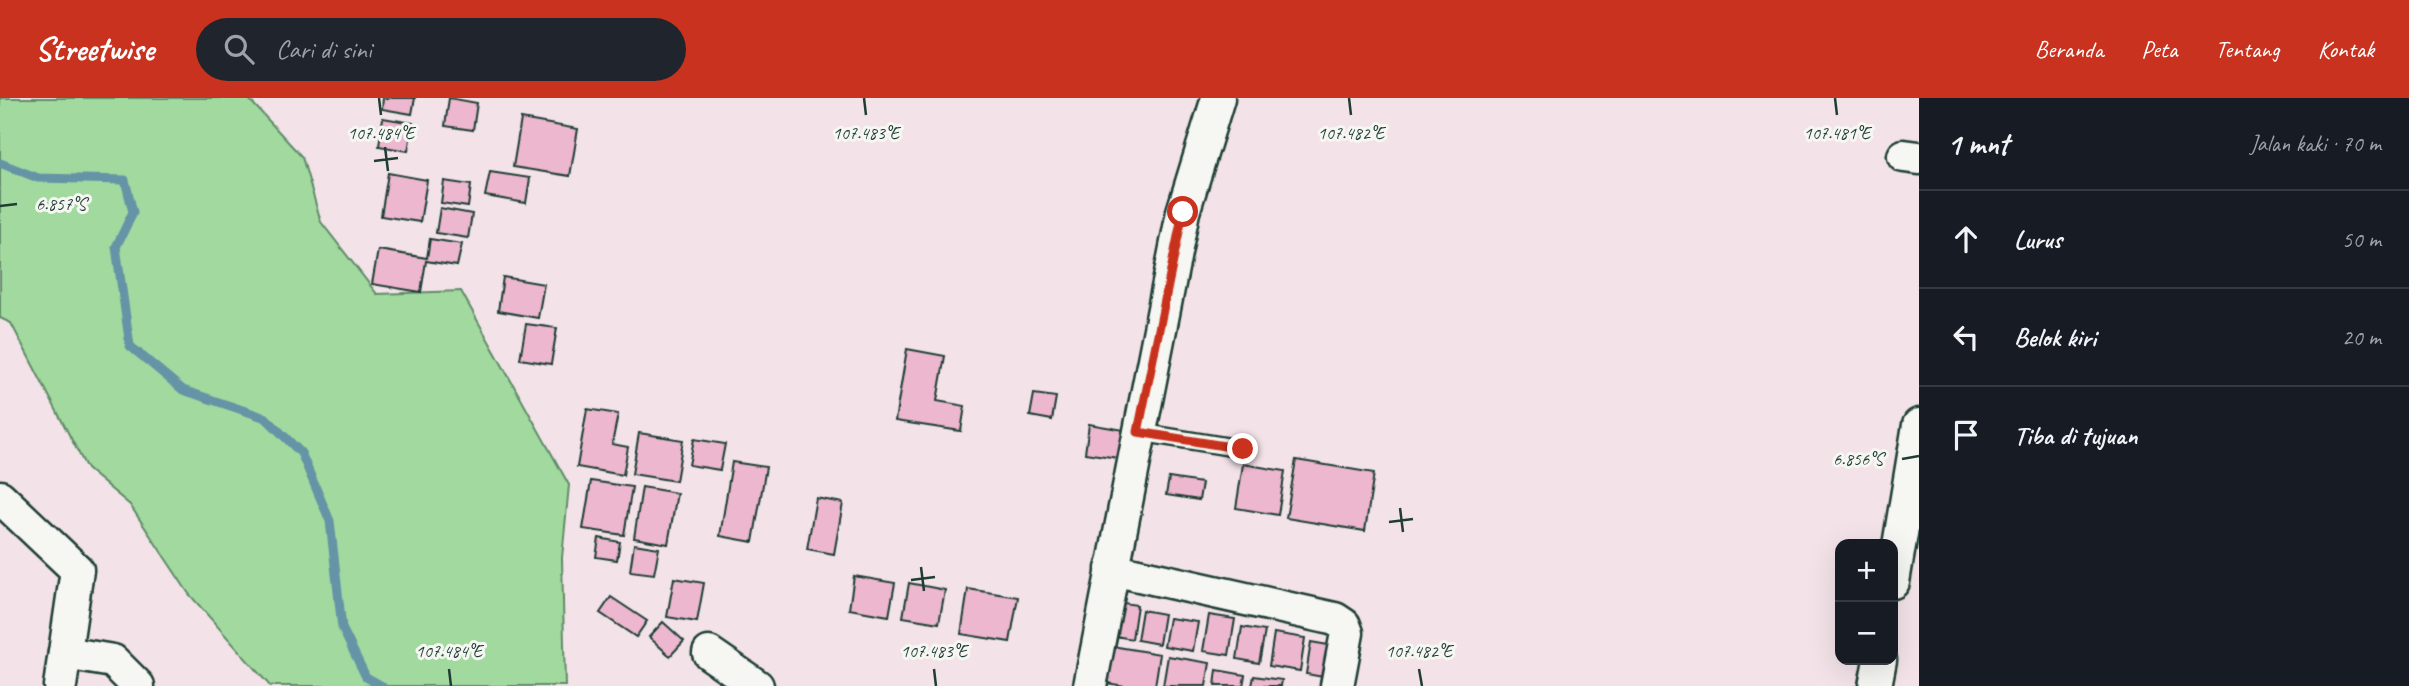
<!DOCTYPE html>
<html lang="id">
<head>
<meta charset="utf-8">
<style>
	:root { --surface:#171b24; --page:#20242c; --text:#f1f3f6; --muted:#9ea1a6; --line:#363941; --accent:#c8321e }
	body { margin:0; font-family:Caveat,sans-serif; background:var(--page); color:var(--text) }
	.controls { position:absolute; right:21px; bottom:21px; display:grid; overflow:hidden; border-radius:14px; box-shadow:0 7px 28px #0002 }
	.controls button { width:63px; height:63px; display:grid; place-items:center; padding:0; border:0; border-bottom:2px solid var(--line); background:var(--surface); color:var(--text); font:35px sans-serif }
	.stop { position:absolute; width:21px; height:21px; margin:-16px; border:5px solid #c8321e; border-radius:50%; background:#fff }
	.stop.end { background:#c8321e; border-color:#fff; box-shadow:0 2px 7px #0008 }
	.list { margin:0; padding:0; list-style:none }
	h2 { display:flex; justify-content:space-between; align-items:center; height:91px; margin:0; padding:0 28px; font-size:30px }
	h2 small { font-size:23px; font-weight:400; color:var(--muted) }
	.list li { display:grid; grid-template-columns:46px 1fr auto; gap:21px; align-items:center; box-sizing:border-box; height:98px; padding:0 28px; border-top:2px solid var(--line) }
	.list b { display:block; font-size:26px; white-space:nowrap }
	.list em { font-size:23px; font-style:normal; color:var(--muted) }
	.icon { flex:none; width:38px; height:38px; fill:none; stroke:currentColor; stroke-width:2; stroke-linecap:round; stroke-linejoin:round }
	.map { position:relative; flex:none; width:1919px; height:588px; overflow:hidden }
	header { display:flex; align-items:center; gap:42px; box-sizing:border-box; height:98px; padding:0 35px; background:var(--accent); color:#fff }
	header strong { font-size:33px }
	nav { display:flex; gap:38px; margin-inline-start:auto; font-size:24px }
	.search { width:490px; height:63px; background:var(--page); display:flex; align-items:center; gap:18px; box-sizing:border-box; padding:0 24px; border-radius:38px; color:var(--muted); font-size:26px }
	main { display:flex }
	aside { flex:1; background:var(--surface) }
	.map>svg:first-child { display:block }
	.green { fill:#a1d99e; stroke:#608b69; stroke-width:2 }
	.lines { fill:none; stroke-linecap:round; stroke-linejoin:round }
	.stream { stroke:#6594a7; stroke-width:9 }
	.building { fill:#edb7cf; stroke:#1f3d34; stroke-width:2 }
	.lane-casing { stroke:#1f3d34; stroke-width:21 }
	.street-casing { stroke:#1f3d34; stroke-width:37 }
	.lane { stroke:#f6f6f2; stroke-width:16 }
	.street { stroke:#f6f6f2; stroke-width:32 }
	.route { stroke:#c8321e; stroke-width:9 }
	.ticks { fill:none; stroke:#1f3d34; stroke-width:2.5 }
	.ticks-label { font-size:18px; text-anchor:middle; fill:#1f3d34; stroke:#f6f6f2; stroke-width:6; stroke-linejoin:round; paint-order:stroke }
</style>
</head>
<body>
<header>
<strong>Streetwise</strong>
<div class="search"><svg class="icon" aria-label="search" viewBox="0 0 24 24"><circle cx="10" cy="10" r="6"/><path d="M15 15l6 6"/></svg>Cari di sini</div>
<nav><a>Beranda</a><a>Peta</a><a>Tentang</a><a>Kontak</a></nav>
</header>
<main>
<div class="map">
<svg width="1919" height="588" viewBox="0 0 1919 588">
	<rect width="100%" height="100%" fill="#f3e3e8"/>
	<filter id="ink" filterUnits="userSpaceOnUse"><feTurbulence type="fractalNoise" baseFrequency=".0143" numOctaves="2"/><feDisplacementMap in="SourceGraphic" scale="14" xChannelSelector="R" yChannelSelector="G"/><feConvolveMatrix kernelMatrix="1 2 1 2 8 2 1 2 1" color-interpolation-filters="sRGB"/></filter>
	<g filter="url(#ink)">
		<!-- green -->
		<polygon class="green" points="0,0 248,0 302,59 321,124 377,196 461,193 569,387 562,460 565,588 270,588 189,496 130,407 87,371 11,225 0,220"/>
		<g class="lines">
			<!-- stream -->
			<polyline class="stream" points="0,65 38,80 125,82 133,114 116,149 130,248 183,292 266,320 301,355 330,423 342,530 366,579 382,588"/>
		</g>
		<!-- building -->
		<g class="building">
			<polygon points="383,0 415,0 412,16 382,11"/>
			<polygon points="449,0 477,5 473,32 445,28"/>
			<polygon points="383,20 413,25 408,53 379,48"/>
			<polygon points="521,21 578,31 570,78 513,69"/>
			<polygon points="490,74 530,80 526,105 485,98"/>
			<polygon points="388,75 427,82 420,124 381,118"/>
			<polygon points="444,83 471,87 468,109 441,105"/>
			<polygon points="440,110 472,116 468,140 436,135"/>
			<polygon points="430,141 462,146 457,168 426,163 421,194 372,186 378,152 427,160"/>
			<polygon points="503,179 544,186 538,220 498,213"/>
			<polygon points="526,226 557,230 551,266 520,261"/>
			<polygon points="907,251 945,258 937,303 965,308 961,333 895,323"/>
			<polygon points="1034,296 1056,299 1052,322 1030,318"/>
			<polygon points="587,311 618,316 612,346 628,349 623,377 577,369"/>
			<polygon points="1089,326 1124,332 1118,360 1085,355"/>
			<polygon points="639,335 683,342 676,383 632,376"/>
			<polygon points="694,341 725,346 720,372 689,367"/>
			<polygon points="1296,362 1374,375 1365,433 1286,420"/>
			<polygon points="732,364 766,369 753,444 720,438"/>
			<polygon points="1243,366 1285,373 1278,417 1236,410"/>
			<polygon points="1169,380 1202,385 1199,402 1166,397"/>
			<polygon points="591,383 632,389 624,437 583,431"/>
			<polygon points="642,389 677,395 668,446 634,440"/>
			<polygon points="816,400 843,405 834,456 807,451"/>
			<polygon points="599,440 620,444 617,462 596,459"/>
			<polygon points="634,446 659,450 654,476 630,473"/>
			<polygon points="854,478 895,485 889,518 849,511"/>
			<polygon points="674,480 704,485 697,524 667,519"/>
			<polygon points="909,485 945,492 939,525 903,519"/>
			<polygon points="968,491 1018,499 1010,544 961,536"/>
			<polygon points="611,499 647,523 636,539 600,515"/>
			<polygon points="1110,503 1137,507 1132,541 1104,536"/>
			<polygon points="1142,512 1164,516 1159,546 1137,542"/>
			<polygon points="1209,517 1235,521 1229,557 1203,553"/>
			<polygon points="1169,520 1198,524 1193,553 1164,548"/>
			<polygon points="663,524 684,543 670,558 649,539"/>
			<polygon points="1242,529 1265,533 1259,565 1237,561"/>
			<polygon points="1274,535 1305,540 1300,573 1269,568"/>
			<polygon points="1311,544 1340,549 1335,581 1306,576"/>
			<polygon points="1106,547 1160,556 1155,588 1125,588 1100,584"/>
			<polygon points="1168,558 1210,565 1206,588 1163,588"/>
			<polygon points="1217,572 1245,577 1243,588 1215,588"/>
			<polygon points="1254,578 1282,582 1281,588 1252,588"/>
		</g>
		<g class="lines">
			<defs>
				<polyline id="lane" points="1138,334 1243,351"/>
				<g id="street">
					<polyline points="1904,58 1919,60"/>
					<polyline points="0,399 77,472 60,588"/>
					<polyline points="1112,471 1335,521 1344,527 1347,535 1337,588"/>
					<polyline points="1893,484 1919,327"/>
					<polyline points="65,555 113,563 138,588"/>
					<polyline points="709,555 757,588"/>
					<polyline points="1090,588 1183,114 1218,0"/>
					<polyline points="1875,588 1880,562"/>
				</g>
			</defs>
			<!-- lane casing -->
			<use href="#lane" class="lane-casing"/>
			<!-- street casing -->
			<use href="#street" class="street-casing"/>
			<!-- lane -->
			<use href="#lane" class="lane"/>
			<!-- street -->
			<use href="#street" class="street"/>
		</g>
	</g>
	<g class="lines" filter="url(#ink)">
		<!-- route -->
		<polyline class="route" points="1183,114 1138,334 1243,351"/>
	</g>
	<!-- ticks -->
	<path class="ticks" d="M379,0L381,17M864,0L866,17M1349,0L1351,17M1835,0L1837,17M385,49L388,73M374,63L398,60M0,108L17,106M1902,361L1919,358M1400,410L1403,434M1389,424L1413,421M921,469L924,493M911,482L935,479M449,571L451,588M934,571L936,588M1419,571L1422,588"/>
	<g class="ticks-label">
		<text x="1837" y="41">107.481°E</text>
		<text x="381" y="41">107.484°E</text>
		<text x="866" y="41">107.483°E</text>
		<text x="1351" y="41">107.482°E</text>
		<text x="61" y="112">6.857°S</text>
		<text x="1858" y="367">6.856°S</text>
		<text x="449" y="559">107.484°E</text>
		<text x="934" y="559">107.483°E</text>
		<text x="1419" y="559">107.482°E</text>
	</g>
</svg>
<div class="controls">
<button>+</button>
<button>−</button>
</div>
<div class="stop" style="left:1183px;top:114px"></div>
<div class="stop end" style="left:1243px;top:351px"></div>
</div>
<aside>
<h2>1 mnt<small>Jalan kaki · 70 m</small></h2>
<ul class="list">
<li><svg class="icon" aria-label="ahead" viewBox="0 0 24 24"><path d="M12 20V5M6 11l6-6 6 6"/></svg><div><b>Lurus</b></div><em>50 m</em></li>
<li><svg class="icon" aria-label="left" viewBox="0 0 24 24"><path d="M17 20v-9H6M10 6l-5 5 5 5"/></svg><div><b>Belok kiri</b></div><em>20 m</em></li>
<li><svg class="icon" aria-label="arrive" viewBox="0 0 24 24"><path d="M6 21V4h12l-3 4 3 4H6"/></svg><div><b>Tiba di tujuan</b></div></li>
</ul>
</aside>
</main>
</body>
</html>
